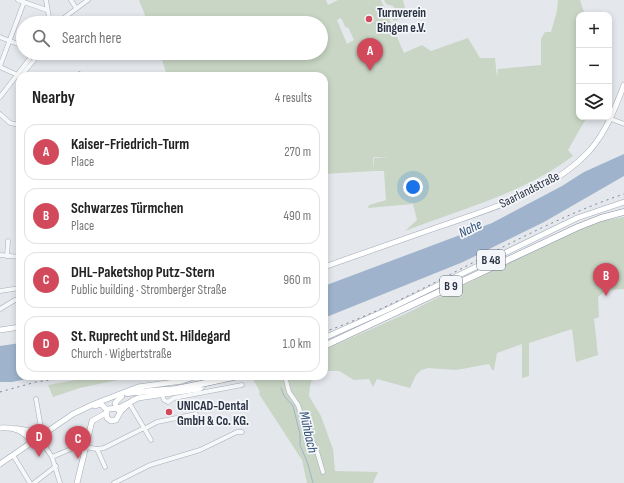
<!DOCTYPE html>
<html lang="en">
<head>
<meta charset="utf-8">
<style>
	:root { --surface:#fff; --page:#f2f2f2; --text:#222; --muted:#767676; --line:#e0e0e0; --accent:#d1495b }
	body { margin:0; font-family:"Sofia Sans Condensed",sans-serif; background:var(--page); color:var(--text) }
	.controls { position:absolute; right:12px; top:12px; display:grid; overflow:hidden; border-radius:8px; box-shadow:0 2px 6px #0003 }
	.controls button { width:36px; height:36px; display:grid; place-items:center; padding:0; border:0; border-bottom:1px solid var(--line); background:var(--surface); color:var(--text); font:20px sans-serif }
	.you { position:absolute; left:413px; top:187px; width:14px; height:14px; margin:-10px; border:3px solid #fff; border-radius:50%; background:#1a73e8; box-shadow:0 0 0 6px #1a73e833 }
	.badge { display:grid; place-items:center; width:26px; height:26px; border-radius:50%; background:var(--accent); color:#fff; font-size:13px; font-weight:700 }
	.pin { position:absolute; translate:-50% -33px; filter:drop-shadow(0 1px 2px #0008) }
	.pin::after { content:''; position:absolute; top:21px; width:14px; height:12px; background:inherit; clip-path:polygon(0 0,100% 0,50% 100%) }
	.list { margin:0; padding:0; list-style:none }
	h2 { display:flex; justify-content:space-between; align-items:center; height:52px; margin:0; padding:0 16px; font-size:17px }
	h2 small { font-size:13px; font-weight:400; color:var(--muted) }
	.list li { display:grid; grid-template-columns:26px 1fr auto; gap:12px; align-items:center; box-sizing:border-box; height:56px; margin:0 8px 8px; padding:0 8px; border:1px solid var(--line); border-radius:12px }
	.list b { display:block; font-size:15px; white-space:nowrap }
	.list p { margin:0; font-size:13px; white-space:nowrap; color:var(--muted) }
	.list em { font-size:13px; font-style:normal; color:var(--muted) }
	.icon { flex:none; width:22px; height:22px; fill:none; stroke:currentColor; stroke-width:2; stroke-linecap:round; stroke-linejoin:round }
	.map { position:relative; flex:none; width:624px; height:483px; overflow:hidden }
	.search { position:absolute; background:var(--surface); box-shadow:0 2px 6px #0003; left:16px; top:16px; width:312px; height:44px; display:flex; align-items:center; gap:10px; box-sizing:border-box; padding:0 14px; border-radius:22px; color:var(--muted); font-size:15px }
	.panel { position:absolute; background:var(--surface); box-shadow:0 2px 6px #0003; left:16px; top:72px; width:312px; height:308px; border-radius:12px }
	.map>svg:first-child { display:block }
	.green { fill:#c9d6c5; fill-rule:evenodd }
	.water { fill:#9fb4cc }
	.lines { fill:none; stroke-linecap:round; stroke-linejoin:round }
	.stream { stroke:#9fb4cc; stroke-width:1 }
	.minor-casing { stroke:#a9aeb7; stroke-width:5 }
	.major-casing { stroke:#a3abb8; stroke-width:6 }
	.highway-casing { stroke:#8b94a3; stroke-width:7 }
	.minor { stroke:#f7f8fa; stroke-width:4 }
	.major { stroke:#fff; stroke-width:5 }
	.highway { stroke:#fff; stroke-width:6 }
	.rail { stroke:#7d8696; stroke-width:1; stroke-dasharray:2 4; stroke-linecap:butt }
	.highway-bridge-casing { stroke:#8b94a3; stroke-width:7; stroke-linecap:butt }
	.highway-bridge { stroke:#fff; stroke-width:6 }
	.poi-dot { fill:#d1495b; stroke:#f4f6f9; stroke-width:1.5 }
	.labels { text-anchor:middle; stroke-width:3.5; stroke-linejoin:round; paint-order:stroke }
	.shield { fill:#f4f6f9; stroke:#676e7b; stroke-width:1 }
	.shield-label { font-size:12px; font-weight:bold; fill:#2b3445 }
	.poi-label { font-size:13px; font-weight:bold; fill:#2b3445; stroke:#f4f6f9; text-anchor:start }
	.street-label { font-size:13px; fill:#2b3445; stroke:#f4f6f9 }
	.water-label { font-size:14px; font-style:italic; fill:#34527a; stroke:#f4f6f9 }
</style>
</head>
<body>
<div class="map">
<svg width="624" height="483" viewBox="0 0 624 483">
	<rect width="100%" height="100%" fill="#e4e7ec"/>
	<!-- green -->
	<g class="green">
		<path d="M139,0H326L328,5L338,0H381L404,53L422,45L431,51L468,38L480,58H495L497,77L498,69L541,65V39L545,32H551L557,11L558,0H580L585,15H579V117H587L568,150L573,156C523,194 462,208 405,231L417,220L413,204L368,208L369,205L386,200L384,171H374V158H390L373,157L374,171L324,174V76H167L160,53H321V23H148ZM341,18L346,28L348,27L354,40L347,44L337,20Z"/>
		<polygon points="384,0 403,0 407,16 394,21 392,17 396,11 393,6 386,4"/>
		<polygon points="624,217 624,289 606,290 598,297 599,317 594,319 598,355 576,362 572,329 529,343 529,376 522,378 522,344 497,353 494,370 492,370 489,364 456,370 428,368 421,370 416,375 410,388 377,379 373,387 369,379 354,380 339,371 324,371 324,350 405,314 506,264 596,222"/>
		<polygon points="125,376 122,379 80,388 53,397 48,385 92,377"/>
		<polygon points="260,376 313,376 310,386 309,396 321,416 333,449 335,471 378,472 373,483 307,483 302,460 259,394 260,392 253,379"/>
	</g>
	<!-- water -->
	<g class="water">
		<polygon points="624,154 624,176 544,222 463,262 324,318 324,286 492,223 562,186 584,172"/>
		<polygon points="20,343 20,376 41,376 12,382 0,382 0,346"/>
	</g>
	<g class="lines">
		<!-- stream -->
		<polyline class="stream" points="281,388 284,396 293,406 300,434 300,445 308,464 313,483"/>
		<defs>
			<g id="minor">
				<polyline points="18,0 47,10"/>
				<polyline points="46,0 50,23"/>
				<polyline points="71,0 76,8"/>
				<polyline points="57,23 88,0"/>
				<polyline points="0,37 23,46"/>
				<polyline points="0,66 24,2"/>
				<polyline points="0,67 20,76"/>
				<polyline points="21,76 40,53"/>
				<polyline points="76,76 79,74"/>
				<polyline points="0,97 34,53"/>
				<polyline points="0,114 10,123 20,125"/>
				<polyline points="611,119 624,124"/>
				<polyline points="0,255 20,257"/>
				<polyline points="7,256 8,241"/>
				<polyline points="0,291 20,288"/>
				<polyline points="0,309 15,300 20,300"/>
				<polyline points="285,376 289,392 298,405 308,434 316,448 323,472"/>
				<polyline points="162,395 164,400 168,402 174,398 242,385"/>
				<polyline points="36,399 41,428 45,433"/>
				<polyline points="16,428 45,433"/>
				<polyline points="144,428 151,440"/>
				<polyline points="144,429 157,422 196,414"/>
				<polyline points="40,439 52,457 60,483"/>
				<polyline points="97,449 105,467"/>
				<polyline points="13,455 30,483"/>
				<polyline points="52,457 78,446 97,449 104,448 144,428 131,406"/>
				<polyline points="34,483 56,466"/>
				<polyline points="114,483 150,465 200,450 237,432 242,432"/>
			</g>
			<g id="major">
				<path d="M324,267C363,253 402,240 441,226C492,208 554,191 591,149C607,130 615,108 624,85"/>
				<polyline points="0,330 20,327"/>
				<polyline points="324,338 387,310 577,218 624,202"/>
				<polyline points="133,400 121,411 116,420 111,421 107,418 106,413 108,409 119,408 138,398 199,389 203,386 205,376"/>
				<polyline points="95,406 101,404 107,410"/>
				<polyline points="118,410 115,403 122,396"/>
				<path d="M0,428C14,427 23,430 32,442"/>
				<polyline points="0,464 73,414 94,404 138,387 182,381 197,376"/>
				<polyline points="77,483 92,421 106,413"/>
			</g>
			<g id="highway">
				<polyline points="324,346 578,227 601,218 624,212"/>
				<polyline points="210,382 238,376"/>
				<polyline points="127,393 176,389 201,384"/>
			</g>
		</defs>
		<!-- minor casing -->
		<use href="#minor" class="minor-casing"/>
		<!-- major casing -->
		<use href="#major" class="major-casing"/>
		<!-- highway casing -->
		<use href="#highway" class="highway-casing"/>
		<!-- minor -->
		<use href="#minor" class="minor"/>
		<!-- major -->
		<use href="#major" class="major"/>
		<!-- highway -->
		<use href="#highway" class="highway"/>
		<!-- rail -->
		<g class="rail">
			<path d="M324,332C428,295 519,229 624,194"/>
			<polyline points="0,392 36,382 76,376"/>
		</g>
		<defs>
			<polyline id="highway-bridge" points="201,384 210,382"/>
		</defs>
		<!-- highway-bridge casing -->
		<use href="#highway-bridge" class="highway-bridge-casing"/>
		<!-- highway-bridge -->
		<use href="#highway-bridge" class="highway-bridge"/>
	</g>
	<!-- markers -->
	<g class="poi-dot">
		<circle cx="369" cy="19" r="4"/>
		<circle cx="169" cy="412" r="4"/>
	</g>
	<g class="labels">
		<!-- shield labels -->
		<g class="shield">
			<rect x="477" y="250" width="28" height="20" rx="3"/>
			<rect x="440" y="276" width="22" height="20" rx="3"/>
		</g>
		<g class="shield-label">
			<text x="491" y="264">B 48</text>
			<text x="451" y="290">B 9</text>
		</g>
		<!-- poi labels -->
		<g class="poi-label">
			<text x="377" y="17">Turnverein<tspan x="377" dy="15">Bingen e.V.</tspan></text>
			<text x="177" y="410">UNICAD-Dental<tspan x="177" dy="15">GmbH &amp; Co. KG.</tspan></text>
		</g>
		<!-- street labels -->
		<g class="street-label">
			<text transform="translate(529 189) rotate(-27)" y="5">Saarlandstraße</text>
		</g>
		<!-- water labels -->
		<g class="water-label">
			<text transform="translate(470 228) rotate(-26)" y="5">Nahe</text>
			<text transform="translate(309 432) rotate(77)" y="5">Mühbach</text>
		</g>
	</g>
</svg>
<div class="controls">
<button>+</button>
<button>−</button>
<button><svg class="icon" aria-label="layers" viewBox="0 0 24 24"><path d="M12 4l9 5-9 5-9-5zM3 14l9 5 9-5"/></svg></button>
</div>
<div class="you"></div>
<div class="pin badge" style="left:370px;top:71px">A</div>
<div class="pin badge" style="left:606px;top:296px">B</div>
<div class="pin badge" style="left:78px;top:459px">C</div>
<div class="pin badge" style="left:39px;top:457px">D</div>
<div class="search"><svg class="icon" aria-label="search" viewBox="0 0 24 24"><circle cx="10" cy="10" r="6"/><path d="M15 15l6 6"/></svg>Search here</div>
<section class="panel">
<h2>Nearby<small>4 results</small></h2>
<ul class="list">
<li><span class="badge">A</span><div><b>Kaiser-Friedrich-Turm</b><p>Place</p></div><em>270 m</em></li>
<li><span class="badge">B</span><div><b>Schwarzes Türmchen</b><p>Place</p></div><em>490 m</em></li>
<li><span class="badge">C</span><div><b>DHL-Paketshop Putz-Stern</b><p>Public building · Stromberger Straße</p></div><em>960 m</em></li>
<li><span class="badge">D</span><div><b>St. Ruprecht und St. Hildegard</b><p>Church · Wigbertstraße</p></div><em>1.0 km</em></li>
</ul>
</section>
</div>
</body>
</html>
